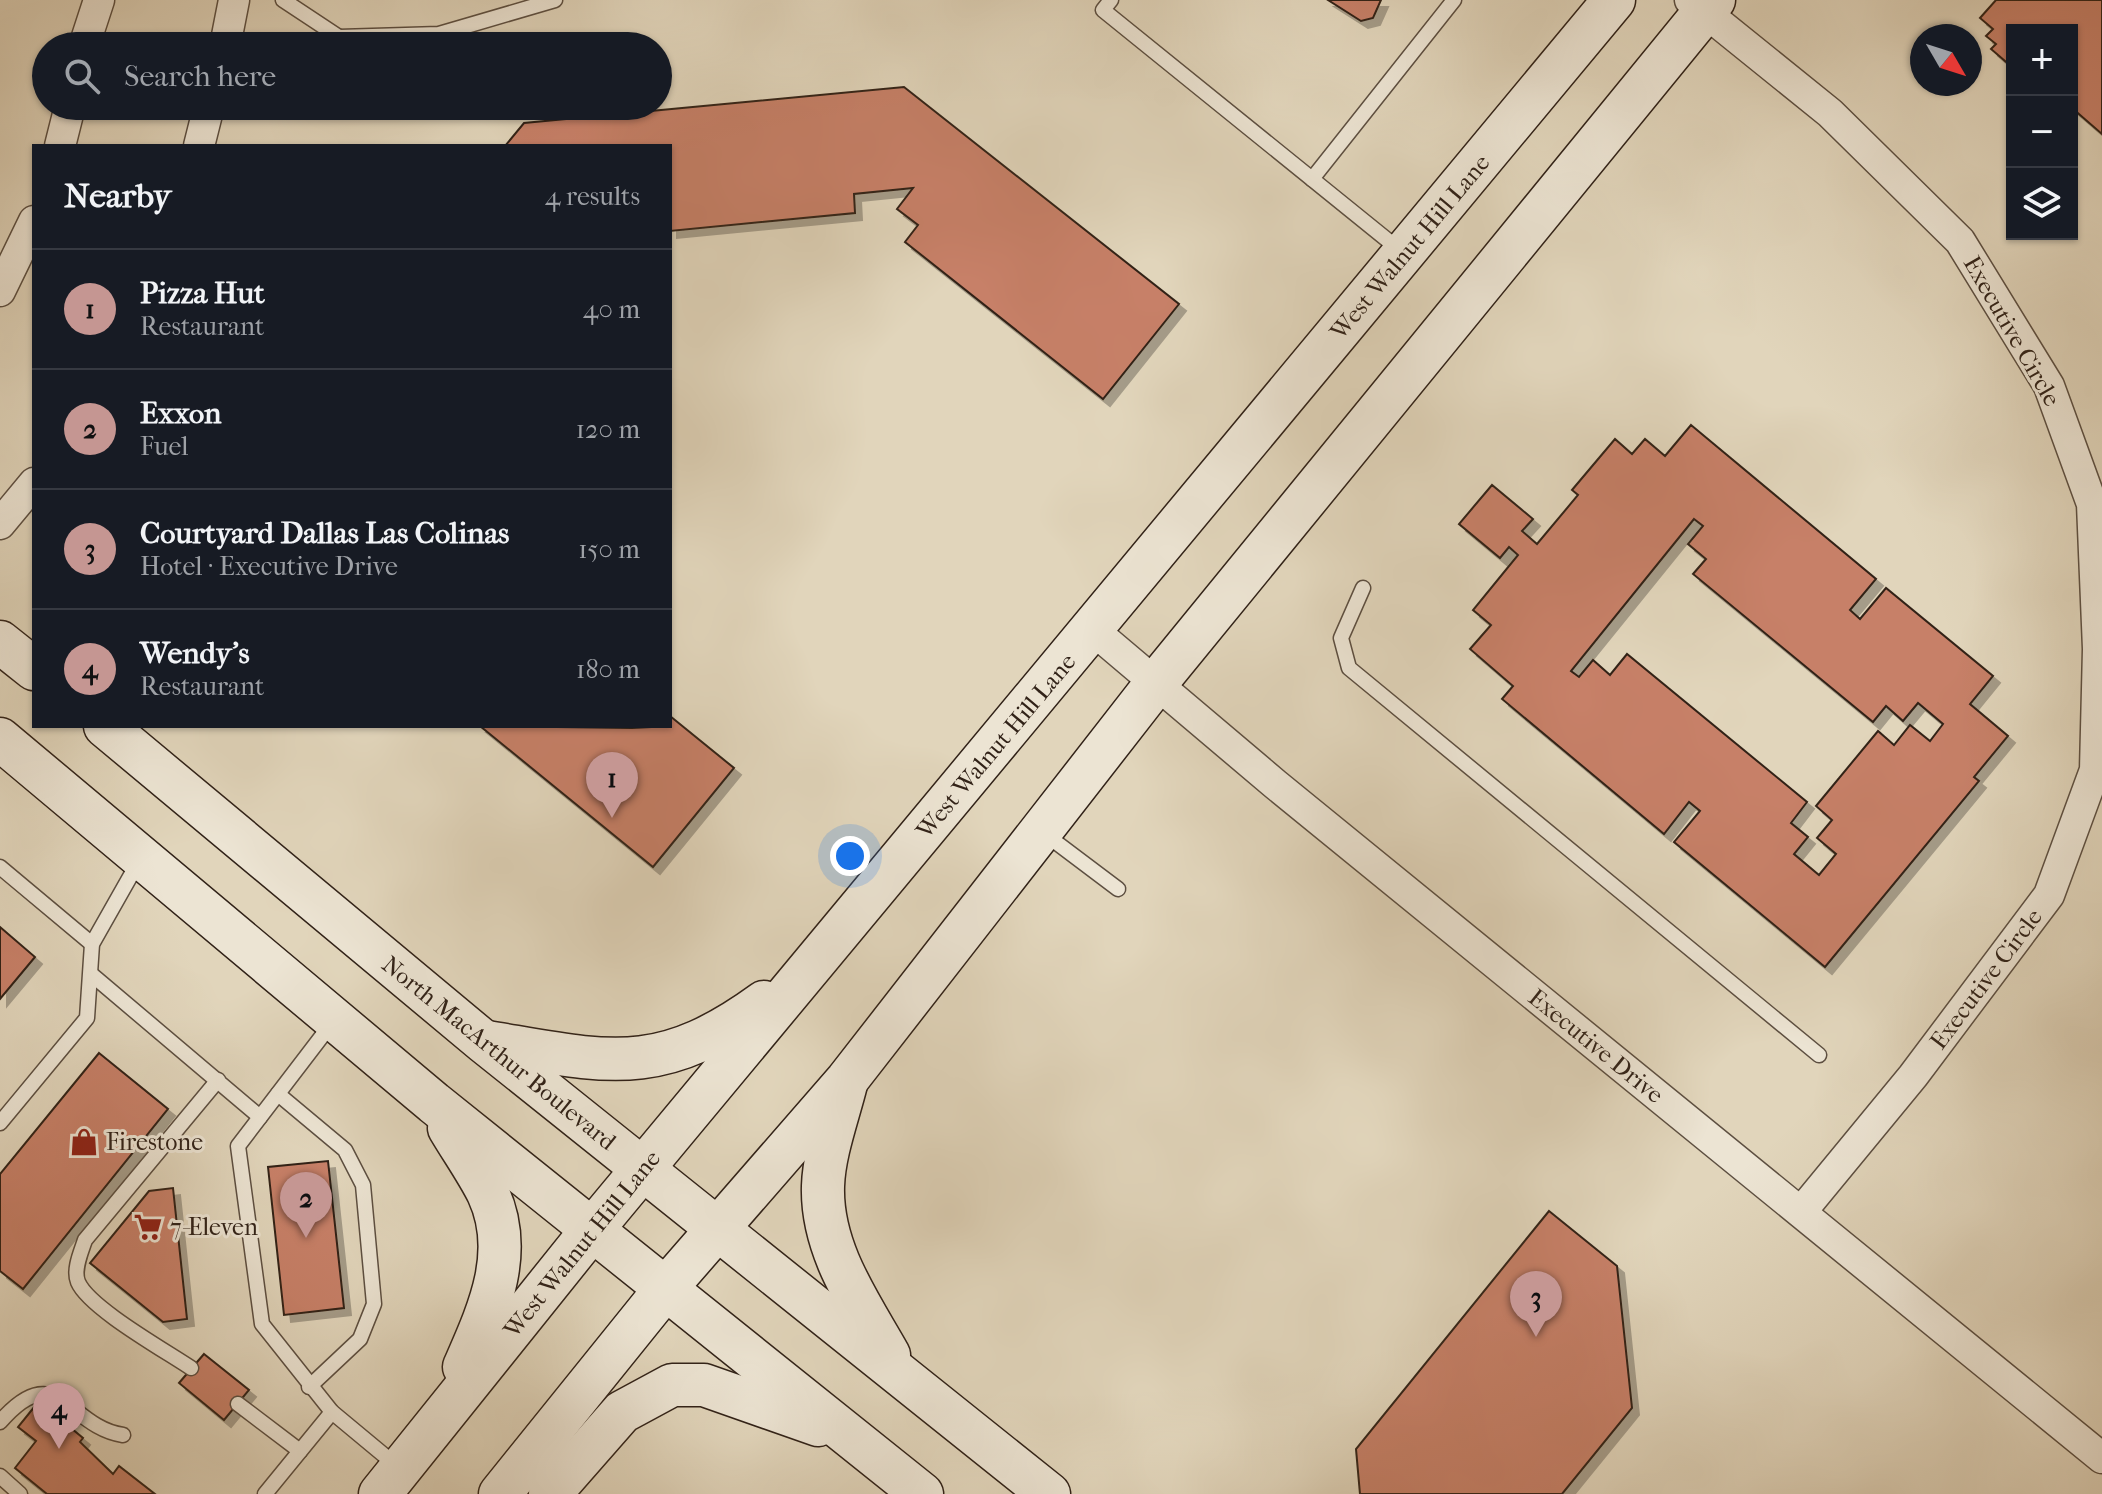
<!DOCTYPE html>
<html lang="en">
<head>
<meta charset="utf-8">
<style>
	:root { --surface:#171b24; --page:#20242c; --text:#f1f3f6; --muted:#9ea1a6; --line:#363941; --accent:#c59692 }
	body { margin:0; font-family:"IM FELL French Canon",serif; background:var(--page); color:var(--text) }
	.controls { position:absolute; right:24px; top:24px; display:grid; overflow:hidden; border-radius:0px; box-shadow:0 2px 6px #0004 }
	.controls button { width:72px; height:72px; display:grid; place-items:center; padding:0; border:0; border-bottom:2px solid var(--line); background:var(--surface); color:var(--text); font:40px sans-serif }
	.compass { position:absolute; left:1910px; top:24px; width:72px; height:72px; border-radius:50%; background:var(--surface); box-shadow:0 2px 6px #0004; rotate:129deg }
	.you { position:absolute; left:850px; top:856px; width:28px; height:28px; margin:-20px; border:6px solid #fff; border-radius:50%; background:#1a73e8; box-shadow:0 0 0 12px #1a73e833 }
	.badge { display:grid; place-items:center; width:52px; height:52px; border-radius:50%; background:var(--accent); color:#111; font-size:26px; font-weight:700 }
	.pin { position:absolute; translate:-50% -66px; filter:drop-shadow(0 2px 4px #0008) }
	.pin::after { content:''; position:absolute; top:42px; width:28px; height:24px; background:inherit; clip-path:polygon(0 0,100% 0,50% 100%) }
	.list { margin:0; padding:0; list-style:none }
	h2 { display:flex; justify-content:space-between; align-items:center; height:104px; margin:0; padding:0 32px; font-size:34px }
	h2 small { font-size:26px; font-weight:400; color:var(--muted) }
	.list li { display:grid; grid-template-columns:52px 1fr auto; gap:24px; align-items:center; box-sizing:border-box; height:120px; padding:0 32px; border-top:2px solid var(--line) }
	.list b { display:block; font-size:30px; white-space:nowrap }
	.list p { margin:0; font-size:26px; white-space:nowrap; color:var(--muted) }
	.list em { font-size:26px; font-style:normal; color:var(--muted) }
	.icon { flex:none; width:44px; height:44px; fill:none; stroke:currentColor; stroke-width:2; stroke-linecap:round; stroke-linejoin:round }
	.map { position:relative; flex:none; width:2102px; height:1494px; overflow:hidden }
	.search { position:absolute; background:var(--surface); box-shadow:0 2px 6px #0004; left:32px; top:32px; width:640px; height:88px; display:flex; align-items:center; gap:20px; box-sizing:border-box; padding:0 28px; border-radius:44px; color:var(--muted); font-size:30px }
	.panel { position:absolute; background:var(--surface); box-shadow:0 2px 6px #0004; left:32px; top:144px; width:640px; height:584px; border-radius:0px }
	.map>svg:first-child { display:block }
	.building { fill:#c78068; stroke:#312218; stroke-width:2; fill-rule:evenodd; filter:url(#shadow) }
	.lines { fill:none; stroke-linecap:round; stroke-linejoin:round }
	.lane-casing { stroke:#5d4f41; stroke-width:17 }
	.street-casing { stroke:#5d4f41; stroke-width:33 }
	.secondary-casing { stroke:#312218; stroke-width:45 }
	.lane { stroke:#ece4d3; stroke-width:14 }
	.street { stroke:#ece4d3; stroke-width:30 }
	.secondary { stroke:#ece4d3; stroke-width:42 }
	.labels { text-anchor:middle; stroke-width:6; stroke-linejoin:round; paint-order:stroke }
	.street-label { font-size:24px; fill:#312218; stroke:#ece4d3 }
	.poi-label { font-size:24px; fill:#312218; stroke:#ece4d3; text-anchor:start }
</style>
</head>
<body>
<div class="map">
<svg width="2102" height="1494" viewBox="0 0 2102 1494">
	<defs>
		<filter id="shadow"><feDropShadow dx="7" dy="7" stdDeviation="0" flood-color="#0004"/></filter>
	</defs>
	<rect width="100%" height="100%" fill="#e1d5bb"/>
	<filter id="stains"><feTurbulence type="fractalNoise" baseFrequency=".0025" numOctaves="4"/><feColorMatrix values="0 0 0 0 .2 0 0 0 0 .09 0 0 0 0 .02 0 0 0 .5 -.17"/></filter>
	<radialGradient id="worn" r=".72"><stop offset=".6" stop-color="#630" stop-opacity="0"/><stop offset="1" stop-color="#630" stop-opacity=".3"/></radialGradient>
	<!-- building -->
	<g class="building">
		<polygon points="1328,0 1381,0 1373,18 1361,21"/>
		<polygon points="1996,0 2102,0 2102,134 2072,108 2072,30 2012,30 2012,67 1991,49 1996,44 1986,36 1993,29 1980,18"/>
		<polygon points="904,87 1179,304 1103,399 905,242 918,225 897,209 913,188 854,194 855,213 670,231 670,146 505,146 524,123"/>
		<path d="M1691,425L1876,579L1850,610L1860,619L1886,588L1993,676L1970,704L2008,736L1974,777L1979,781L1825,967L1674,842L1700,811L1689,802L1664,834L1502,699L1513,686L1470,649L1491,625L1473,610L1518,555L1509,547L1500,558L1459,524L1492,485L1533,519L1522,531L1537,544L1578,495L1572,490L1615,439L1632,454L1645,439L1665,456ZM1694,519L1703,526L1688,544L1706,559L1693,574L1873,722L1886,706L1903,721L1918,703L1943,724L1930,741L1910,725L1894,745L1878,731L1816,806L1832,820L1817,838L1836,854L1819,875L1794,854L1808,837L1791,823L1807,802L1627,654L1610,675L1593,660L1579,677L1571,671Z"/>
		<polygon points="670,716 734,768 653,867 480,726 632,728 670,726"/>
		<polygon points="0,927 35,957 0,999"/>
		<polygon points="99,1053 168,1109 23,1289 0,1271 0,1174"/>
		<polygon points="328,1161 344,1308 284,1315 268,1167"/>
		<polygon points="173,1188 187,1319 163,1322 90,1263 149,1191"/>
		<polygon points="1549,1211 1617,1266 1632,1408 1562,1494 1360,1494 1356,1449"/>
		<polygon points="204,1354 249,1390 224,1420 179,1383"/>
		<polygon points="35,1406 63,1428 66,1424 83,1438 80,1442 113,1474 119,1466 155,1494 47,1494 15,1468 36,1441 18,1427"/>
	</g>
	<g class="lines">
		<defs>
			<g id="lane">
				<polyline points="283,0 339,37"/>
				<polyline points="1111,0 1103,10 1401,251"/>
				<polyline points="294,46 339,37 439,34 555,0"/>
				<polyline points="1312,179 1454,0"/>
				<polyline points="1363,588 1341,638 1349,668 1819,1055"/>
				<polyline points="1045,834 1118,889"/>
				<polyline points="0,867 92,944"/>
				<polyline points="91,974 260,1117"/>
				<polyline points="332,1023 238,1146 262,1324 332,1412 397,1466"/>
				<polyline points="278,1094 345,1150 363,1185 374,1304 360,1339 309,1387"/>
				<polyline points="0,1123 87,1018 92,944 139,861"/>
				<path d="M191,1368C166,1351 89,1308 78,1282C73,1270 81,1252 85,1240L218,1080"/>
				<polyline points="238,1404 300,1451"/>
				<path d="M0,1422C57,1356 68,1427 123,1435"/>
				<polyline points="0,1476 20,1494"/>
				<polyline points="265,1494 332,1412"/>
			</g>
			<g id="street">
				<polyline points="1690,0 1830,113 1960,241 2049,386 2092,504 2098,649 2095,770 2049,895 1913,1076 1801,1212"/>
				<polyline points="84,46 99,0"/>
				<polyline points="225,46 234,0"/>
				<polyline points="60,146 70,106"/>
				<polyline points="199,146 209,106"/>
				<polyline points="0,291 34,221"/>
				<polyline points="0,524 34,483"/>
				<polyline points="1093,630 1275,784 2102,1458"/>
			</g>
			<g id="secondary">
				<polyline points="0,642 34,669"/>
				<polyline points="105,726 484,1042 1049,1494"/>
				<polyline points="0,739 434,1103 922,1494"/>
				<path d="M487,1042C608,1062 658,1079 764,1002"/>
				<path d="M846,1084C838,1116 824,1153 823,1186C821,1249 859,1302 889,1355"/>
				<path d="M449,1128C462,1150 477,1171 488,1193C516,1253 488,1312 464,1367"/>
				<polyline points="380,1494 591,1231 1614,0"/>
				<polyline points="500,1494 666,1288 847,1080 1157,682 1714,0"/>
				<polyline points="550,1494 622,1412 672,1385 704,1385 818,1425"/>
			</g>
		</defs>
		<!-- lane casing -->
		<use href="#lane" class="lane-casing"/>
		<!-- street casing -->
		<use href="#street" class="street-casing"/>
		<!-- secondary casing -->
		<use href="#secondary" class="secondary-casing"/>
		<!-- lane -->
		<use href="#lane" class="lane"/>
		<!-- street -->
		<use href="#street" class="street"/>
		<!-- secondary -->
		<use href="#secondary" class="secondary"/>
	</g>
	<!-- icons -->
	<defs>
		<symbol id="shop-bare" viewBox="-9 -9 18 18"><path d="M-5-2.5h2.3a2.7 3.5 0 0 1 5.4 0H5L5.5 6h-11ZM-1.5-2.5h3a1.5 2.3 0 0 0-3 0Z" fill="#8f2418" stroke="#ece4d3" stroke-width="2.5" paint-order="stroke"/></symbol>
		<symbol id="supermarket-bare" viewBox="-9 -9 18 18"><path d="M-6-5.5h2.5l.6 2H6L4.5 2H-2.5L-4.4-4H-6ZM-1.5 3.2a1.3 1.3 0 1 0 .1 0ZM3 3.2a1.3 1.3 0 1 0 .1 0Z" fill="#8f2418" stroke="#ece4d3" stroke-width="2.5" paint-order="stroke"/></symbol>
	</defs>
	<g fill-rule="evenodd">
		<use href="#shop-bare" x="64" y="1122" width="40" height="40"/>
		<use href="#supermarket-bare" x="128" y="1207" width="40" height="40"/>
	</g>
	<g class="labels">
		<!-- street labels -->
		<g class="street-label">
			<text transform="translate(1410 247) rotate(-50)" y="8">West Walnut Hill Lane</text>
			<text transform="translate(2012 331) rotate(60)" y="8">Executive Circle</text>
			<text transform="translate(996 746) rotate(-50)" y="8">West Walnut Hill Lane</text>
			<text transform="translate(1986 979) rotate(-53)" y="8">Executive Circle</text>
			<text transform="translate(1596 1046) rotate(39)" y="8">Executive Drive</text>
			<text transform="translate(499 1053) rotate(39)" y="8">North MacArthur Boulevard</text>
			<text transform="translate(582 1244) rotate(-51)" y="8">West Walnut Hill Lane</text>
		</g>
		<!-- poi labels -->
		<g class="poi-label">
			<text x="106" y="1150">Firestone</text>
			<text x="170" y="1235">7-Eleven</text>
		</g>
	</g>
	<rect width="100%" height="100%" filter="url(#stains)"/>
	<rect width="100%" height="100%" fill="url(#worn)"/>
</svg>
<div class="controls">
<button>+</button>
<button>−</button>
<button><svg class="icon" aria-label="layers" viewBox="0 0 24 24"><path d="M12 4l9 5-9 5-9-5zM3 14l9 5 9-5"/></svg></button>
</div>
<svg class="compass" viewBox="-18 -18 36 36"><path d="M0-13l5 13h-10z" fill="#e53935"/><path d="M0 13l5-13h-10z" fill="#9ea1a6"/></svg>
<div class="you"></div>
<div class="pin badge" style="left:612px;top:818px">1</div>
<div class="pin badge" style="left:306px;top:1238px">2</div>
<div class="pin badge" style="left:1536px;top:1337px">3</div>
<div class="pin badge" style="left:59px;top:1449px">4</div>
<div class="search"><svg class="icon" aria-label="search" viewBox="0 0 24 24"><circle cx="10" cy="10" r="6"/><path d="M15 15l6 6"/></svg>Search here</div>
<section class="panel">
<h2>Nearby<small>4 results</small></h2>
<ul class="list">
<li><span class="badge">1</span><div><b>Pizza Hut</b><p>Restaurant</p></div><em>40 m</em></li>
<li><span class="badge">2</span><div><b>Exxon</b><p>Fuel</p></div><em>120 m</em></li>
<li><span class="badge">3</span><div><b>Courtyard Dallas Las Colinas</b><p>Hotel · Executive Drive</p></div><em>150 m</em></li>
<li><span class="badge">4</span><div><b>Wendy's</b><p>Restaurant</p></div><em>180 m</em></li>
</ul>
</section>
</div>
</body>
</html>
